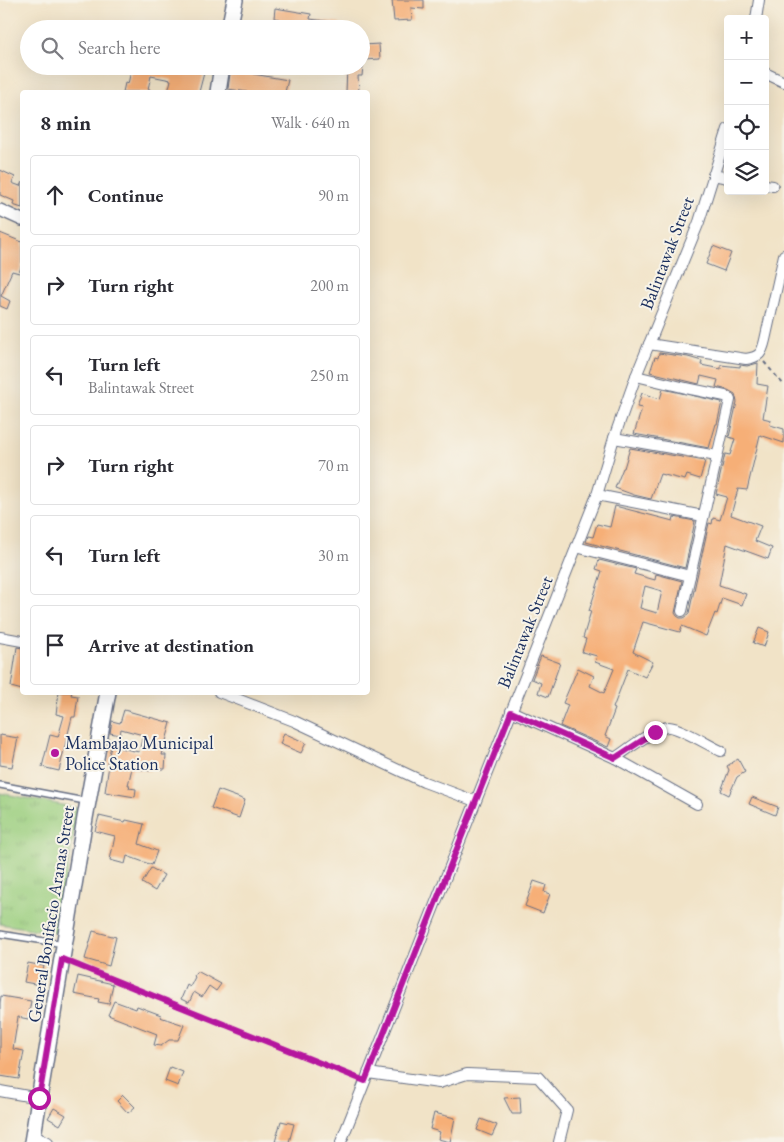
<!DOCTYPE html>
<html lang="en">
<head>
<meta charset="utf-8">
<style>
	:root { --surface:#fff; --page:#f2f2f3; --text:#2b2b33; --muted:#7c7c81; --line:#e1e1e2 }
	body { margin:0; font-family:"EB Garamond",serif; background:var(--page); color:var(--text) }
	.controls { position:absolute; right:15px; top:15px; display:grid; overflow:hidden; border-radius:5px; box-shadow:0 5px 20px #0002 }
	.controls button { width:45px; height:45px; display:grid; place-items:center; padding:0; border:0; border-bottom:1px solid var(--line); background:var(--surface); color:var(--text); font:25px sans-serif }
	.stop { position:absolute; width:15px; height:15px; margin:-11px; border:4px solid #b5179e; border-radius:50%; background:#fff }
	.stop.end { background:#b5179e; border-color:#fff; box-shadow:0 1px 5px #0008 }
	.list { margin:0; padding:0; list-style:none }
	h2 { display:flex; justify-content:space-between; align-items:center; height:65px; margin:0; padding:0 20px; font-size:21px }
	h2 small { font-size:16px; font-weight:400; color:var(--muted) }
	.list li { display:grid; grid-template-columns:32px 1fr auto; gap:15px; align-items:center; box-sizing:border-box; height:80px; margin:0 10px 10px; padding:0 10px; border:1px solid var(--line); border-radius:5px }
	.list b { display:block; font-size:19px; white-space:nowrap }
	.list p { margin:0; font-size:16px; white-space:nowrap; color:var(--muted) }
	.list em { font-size:16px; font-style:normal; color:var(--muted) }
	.icon { flex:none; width:28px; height:28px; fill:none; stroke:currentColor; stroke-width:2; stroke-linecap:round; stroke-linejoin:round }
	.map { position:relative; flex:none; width:784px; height:1142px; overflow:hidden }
	.search { position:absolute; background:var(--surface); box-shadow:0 5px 20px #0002; left:20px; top:20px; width:350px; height:55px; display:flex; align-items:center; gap:12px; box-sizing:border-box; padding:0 18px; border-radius:28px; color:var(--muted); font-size:19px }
	.panel { position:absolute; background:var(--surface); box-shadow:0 5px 20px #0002; left:20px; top:90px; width:350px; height:605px; border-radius:5px }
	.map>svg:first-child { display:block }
	.grass { fill:url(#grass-tufts); stroke:#5c7f6f }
	.building { fill:#f6af77; fill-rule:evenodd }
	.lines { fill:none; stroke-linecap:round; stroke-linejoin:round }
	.service-casing { stroke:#666e83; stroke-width:8 }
	.minor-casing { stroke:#666e83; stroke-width:12 }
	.tertiary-casing { stroke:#666e83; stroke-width:14 }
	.primary-casing { stroke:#666e83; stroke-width:18 }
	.path { stroke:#666e83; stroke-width:2; stroke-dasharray:4 4; stroke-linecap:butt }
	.service { stroke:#fff; stroke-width:5 }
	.minor { stroke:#fff; stroke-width:10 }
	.tertiary { stroke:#fff; stroke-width:11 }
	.primary { stroke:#fff; stroke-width:15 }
	.route { stroke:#b5179e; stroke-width:6 }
	.poi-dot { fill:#b5179e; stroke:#f7f3e8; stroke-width:2 }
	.labels { text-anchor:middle; stroke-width:4; stroke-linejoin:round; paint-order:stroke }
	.street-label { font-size:18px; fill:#1b2f5e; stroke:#f7f3e8 }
	.poi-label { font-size:18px; fill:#1b2f5e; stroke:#f7f3e8; text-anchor:start }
</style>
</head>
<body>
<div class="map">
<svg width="784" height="1142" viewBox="0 0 784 1142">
	<defs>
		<pattern id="grass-tufts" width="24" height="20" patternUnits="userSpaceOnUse" patternTransform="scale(1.25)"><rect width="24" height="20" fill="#9ccf80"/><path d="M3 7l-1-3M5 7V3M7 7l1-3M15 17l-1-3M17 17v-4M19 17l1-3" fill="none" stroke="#86b271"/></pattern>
	</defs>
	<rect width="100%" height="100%" fill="#f7f3e8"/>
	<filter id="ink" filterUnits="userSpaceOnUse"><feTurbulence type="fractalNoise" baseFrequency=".02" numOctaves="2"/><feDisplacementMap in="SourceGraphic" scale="10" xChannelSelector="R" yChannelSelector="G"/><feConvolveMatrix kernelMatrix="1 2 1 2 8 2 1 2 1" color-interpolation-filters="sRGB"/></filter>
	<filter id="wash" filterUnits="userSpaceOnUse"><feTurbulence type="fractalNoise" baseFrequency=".0096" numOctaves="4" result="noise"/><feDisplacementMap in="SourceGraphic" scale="20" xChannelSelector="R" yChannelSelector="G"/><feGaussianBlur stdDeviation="1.12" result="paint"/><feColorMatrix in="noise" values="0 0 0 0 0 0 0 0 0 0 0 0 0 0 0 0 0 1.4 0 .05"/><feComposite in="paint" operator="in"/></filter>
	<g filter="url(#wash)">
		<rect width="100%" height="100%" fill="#f1e3c7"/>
		<!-- grass -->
		<polygon class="grass" points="0,793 78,808 57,933 0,924"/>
		<g id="blocks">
			<!-- building -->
			<g class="building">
				<polygon points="392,0 424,0 424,9 411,8 412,20 394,21"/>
				<polygon points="275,8 311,14 310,19 340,23 340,29 282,29 283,22 280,22 280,19 274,18"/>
				<polygon points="379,44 380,59 364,60 363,45"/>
				<polygon points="132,66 202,66 200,72 204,73 199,92 168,92 171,80 151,76 148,89 150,89 150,92 123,92 125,83 128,84"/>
				<polygon points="231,66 254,66 253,74 288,80 285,92 247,92 228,89"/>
				<polygon points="347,66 363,66 362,76 358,76 359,92 346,92"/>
				<polygon points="0,170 15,177 12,183 20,186 22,182 22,208 13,205 14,201 0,195"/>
				<polygon points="0,233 22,242 22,264 19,273 12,271 1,296 10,301 7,309 0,306"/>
				<polygon points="713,246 731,253 724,271 706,264"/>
				<path d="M659,353L688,357L702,361L701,365L721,369V365L740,367V365L747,366L758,363L757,384L768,386L763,418L771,420L770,425L784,429V443L760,435L747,490L738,489L731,515L761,526L755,541L772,548L768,559L727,544L719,585L746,594L742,605L722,598L717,614L715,613L706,636L682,626L680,632L643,622L633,652L653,662L645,677L628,669L613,708L615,709L605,736L611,739L608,747L560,726L568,705L563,703L578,668L594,676L590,686L604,693L614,669L595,662L597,656L582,652L586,639L583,638L591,611H589L602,571L596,569L599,560L636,569L634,574L655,580L656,574L682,581L675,613L677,616L680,618H684L687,616L689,613L709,523L712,524L713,518L720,520L727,497L716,494L725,454L730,455L735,439L729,437L737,402L735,394L728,390L716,387L718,380L701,376L699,384L650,372L655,357L658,358ZM645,586L662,591L657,613L640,608Z"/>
				<polygon points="663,389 722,402 717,424 716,424 709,448 634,434 642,408 637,407 642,393 660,399"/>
				<polygon points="630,448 705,461 700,479 687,475 685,480 660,474 651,499 634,495 615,488 623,468 624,468"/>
				<polygon points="615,506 673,521 674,517 695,521 685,568 586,542 588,536 593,537 597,524 610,527"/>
				<polygon points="759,628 769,632 764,647 753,643"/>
				<polygon points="17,647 22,648 22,690 11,687"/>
				<polygon points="541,656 560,663 548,697 538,693 541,683 532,679"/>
				<polygon points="59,692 72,692 71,695 78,696 75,717 72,717 59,771 42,767 50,735 58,737 64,716 56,714"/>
				<polygon points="124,710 171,723 162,755 166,755 165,769 150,769 150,771 132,768 128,785 130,785 129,788 136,789 135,797 105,792 109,765 107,764 111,746 139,752 143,735 121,729 120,735 110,733 112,721 120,723"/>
				<polygon points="284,733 306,743 301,753 280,744"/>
				<polygon points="0,735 18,738 12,767 0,765"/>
				<polygon points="738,759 745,772 737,777 729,795 721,791 729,770 727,766"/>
				<polygon points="218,790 245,800 239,818 211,808"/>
				<polygon points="752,797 778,807 775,815 749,804"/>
				<polygon points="99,816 125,822 126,820 144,824 139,844 157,851 152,865 127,856 125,864 110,860 115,836 95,831"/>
				<polygon points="151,868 164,875 155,891 142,883"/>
				<polygon points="534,881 546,885 544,892 550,894 543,913 525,906"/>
				<polygon points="93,931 116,937 109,966 85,959"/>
				<polygon points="28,963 44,966 40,985 24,982"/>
				<polygon points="197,971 221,984 216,991 209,986 202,997 194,992 189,1003 181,999 187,985 190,987 195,977 194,976"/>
				<polygon points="78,976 113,984 109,1004 98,1002 99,999 74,994"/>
				<polygon points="1,996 31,1001 28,1019 18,1017 13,1049 24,1051 19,1079 0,1076 0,1003"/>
				<polygon points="114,1001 136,1009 137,1006 161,1015 160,1017 184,1025 178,1040 169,1040 161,1046 154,1045 157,1034 108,1015"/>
				<polygon points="170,1067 183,1072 178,1086 165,1081"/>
				<polygon points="123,1095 135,1107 128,1113 117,1101"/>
				<polygon points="520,1097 521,1114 512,1114 504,1098"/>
				<polygon points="54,1108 66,1115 60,1125 48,1118"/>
				<polygon points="434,1113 455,1118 450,1142 438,1139 440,1132 430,1129"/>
				<polygon points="481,1119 497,1125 492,1136 477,1130"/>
				<polygon points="281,1121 294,1124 289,1142 275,1142"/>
			</g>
		</g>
	</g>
	<g filter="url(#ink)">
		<use href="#blocks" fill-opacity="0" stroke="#666e83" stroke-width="1"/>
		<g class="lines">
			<defs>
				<g id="service">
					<polyline points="0,785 85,801"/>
					<polyline points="0,934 64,944"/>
				</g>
				<g id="minor">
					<polyline points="756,19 759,0"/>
					<polyline points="765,73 784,82"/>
					<polyline points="713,175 728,178"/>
					<polyline points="765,185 773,186"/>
					<path d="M649,344L746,359C760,357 762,353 765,340L784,255"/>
					<polyline points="636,376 686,388 725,396 729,398 730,400 682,611"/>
					<polyline points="614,438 717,456"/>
					<polyline points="597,495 703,516"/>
					<polyline points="576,547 690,576"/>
					<polyline points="0,637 22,641"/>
					<polyline points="219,692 294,721 424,782 475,801"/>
					<polyline points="511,711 615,758 697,804"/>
					<path d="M615,758C627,750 656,727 669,727C679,727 710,746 721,751"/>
					<polyline points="368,1073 439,1083 467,1074 538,1077 567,1110 559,1142"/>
					<polyline points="0,1091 39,1098"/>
					<polyline points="34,1135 48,1142"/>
					<polyline points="341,1142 597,495 614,438 636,376 699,222 728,129"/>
				</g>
				<polyline id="tertiary" points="0,210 22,220"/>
				<g id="primary">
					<polyline points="229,29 235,0"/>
					<polyline points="218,92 222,66"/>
					<polyline points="32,1142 85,818 108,692"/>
				</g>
			</defs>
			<!-- service casing -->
			<use href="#service" class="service-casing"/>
			<!-- minor casing -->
			<use href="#minor" class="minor-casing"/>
			<!-- tertiary casing -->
			<use href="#tertiary" class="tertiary-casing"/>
			<!-- primary casing -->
			<use href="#primary" class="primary-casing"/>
			<!-- path -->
			<g class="path">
				<polyline points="764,362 784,385"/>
				<polyline points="73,964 357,1078"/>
			</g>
			<!-- service -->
			<use href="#service" class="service"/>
			<!-- minor -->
			<use href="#minor" class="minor"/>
			<!-- tertiary -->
			<use href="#tertiary" class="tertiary"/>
			<!-- primary -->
			<use href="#primary" class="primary"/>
		</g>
	</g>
	<g class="lines" filter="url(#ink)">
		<!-- route -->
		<polyline class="route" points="39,1098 62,959 365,1081 511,712 615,758 655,732"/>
	</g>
	<!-- markers -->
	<circle class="poi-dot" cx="55" cy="753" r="5"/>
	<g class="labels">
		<!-- street labels -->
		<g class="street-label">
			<text transform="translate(667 253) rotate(-69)" y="6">Balintawak Street</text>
			<text transform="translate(525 632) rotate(-68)" y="6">Balintawak Street</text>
			<text transform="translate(51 914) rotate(-81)" y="6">General Bonifacio Aranas Street</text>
		</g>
		<!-- poi labels -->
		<g class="poi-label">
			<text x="65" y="749">Mambajao Municipal<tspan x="65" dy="21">Police Station</tspan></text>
		</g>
	</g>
</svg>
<div class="controls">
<button>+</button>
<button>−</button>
<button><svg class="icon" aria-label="locate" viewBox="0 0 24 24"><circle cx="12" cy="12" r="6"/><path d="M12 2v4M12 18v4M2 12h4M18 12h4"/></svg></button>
<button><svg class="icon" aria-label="layers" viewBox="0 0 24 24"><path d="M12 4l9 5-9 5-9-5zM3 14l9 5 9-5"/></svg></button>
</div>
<div class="stop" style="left:39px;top:1098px"></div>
<div class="stop end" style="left:655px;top:732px"></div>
<div class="search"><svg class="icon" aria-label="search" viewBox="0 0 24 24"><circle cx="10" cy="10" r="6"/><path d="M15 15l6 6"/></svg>Search here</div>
<section class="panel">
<h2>8 min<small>Walk · 640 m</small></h2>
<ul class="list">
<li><svg class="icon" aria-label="ahead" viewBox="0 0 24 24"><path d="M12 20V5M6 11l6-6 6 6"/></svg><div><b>Continue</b></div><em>90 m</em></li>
<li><svg class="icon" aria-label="right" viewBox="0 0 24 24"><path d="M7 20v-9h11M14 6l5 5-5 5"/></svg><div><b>Turn right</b></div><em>200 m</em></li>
<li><svg class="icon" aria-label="left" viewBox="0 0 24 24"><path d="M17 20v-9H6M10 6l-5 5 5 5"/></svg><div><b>Turn left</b><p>Balintawak Street</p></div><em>250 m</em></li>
<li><svg class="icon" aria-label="right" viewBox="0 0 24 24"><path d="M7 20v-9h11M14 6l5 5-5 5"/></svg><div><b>Turn right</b></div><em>70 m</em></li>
<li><svg class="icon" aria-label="left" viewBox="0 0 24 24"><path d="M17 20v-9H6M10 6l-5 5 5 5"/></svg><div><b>Turn left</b></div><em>30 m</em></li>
<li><svg class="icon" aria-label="arrive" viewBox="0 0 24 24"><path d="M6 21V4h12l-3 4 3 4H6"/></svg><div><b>Arrive at destination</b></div></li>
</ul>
</section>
</div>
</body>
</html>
